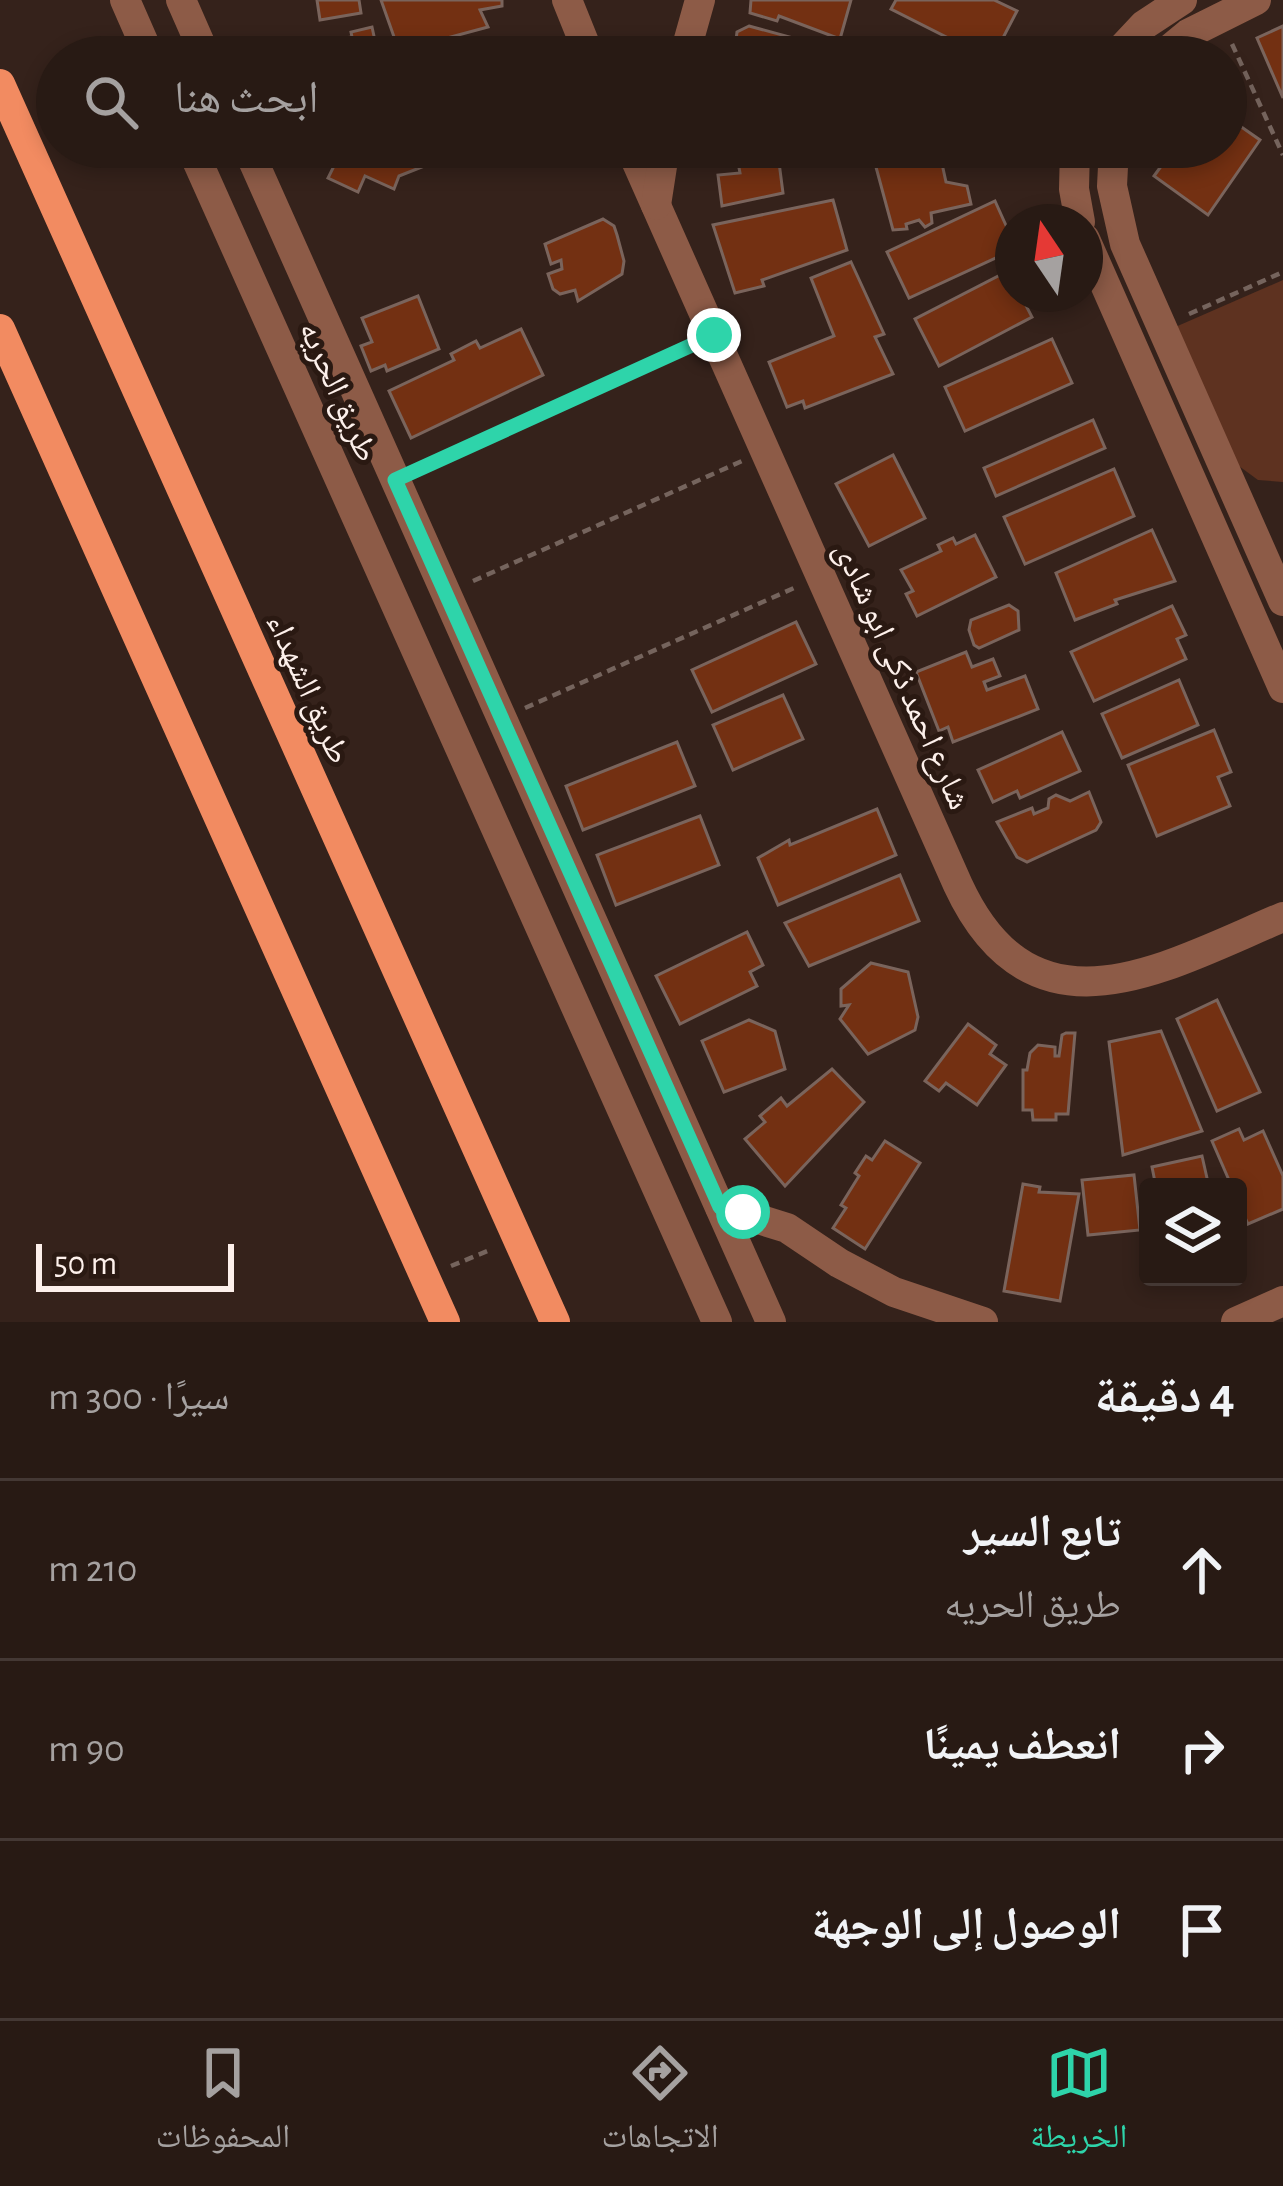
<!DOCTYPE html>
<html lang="ar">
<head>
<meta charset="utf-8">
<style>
	:root { --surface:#281a14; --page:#30231d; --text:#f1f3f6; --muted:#a5a1a0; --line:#443834; --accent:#2ed4aa }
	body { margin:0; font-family:"Alegreya Sans","Noto Naskh Arabic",sans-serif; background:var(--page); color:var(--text); direction:rtl }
	.controls { position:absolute; right:36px; bottom:36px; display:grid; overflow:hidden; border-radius:12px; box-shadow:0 6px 18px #0003 }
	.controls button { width:108px; height:108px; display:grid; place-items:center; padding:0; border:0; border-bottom:3px solid var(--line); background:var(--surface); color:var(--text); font:60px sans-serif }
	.compass { position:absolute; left:995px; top:204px; width:108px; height:108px; border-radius:50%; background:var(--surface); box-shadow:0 6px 18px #0003; rotate:347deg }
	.scale { position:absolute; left:36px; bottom:30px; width:198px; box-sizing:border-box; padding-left:12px; border:6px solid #fdf0eb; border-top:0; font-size:33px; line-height:42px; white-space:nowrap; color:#fdf0eb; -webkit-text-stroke:9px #2a1912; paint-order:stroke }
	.stop { position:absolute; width:36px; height:36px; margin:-27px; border:9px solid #2ed4aa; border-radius:50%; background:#fff }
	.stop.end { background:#2ed4aa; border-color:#fff; box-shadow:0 3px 12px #0008 }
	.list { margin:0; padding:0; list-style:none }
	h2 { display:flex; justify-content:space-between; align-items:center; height:156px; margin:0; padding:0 48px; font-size:51px }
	h2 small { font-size:39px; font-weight:400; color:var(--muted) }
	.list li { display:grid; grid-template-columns:78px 1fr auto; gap:36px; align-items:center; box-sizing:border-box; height:180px; padding:0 48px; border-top:3px solid var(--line) }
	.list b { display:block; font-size:45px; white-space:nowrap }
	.list p { margin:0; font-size:39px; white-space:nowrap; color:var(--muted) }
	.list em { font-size:39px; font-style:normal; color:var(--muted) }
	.icon { flex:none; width:66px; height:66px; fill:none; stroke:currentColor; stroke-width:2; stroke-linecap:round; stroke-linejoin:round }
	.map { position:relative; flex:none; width:1283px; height:1322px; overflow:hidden; direction:ltr }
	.search { position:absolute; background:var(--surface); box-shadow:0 6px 18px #0003; left:36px; right:36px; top:36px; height:132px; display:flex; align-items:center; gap:30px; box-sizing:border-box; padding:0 42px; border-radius:66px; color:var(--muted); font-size:45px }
	.sheet { height:696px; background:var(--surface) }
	nav { display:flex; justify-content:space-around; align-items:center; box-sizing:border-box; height:168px; border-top:3px solid var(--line); background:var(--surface); font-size:33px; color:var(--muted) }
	nav a { display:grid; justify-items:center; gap:6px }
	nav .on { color:var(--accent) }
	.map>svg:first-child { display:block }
	.green { fill:#5e3220 }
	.building { fill:#733012; stroke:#7a645c; stroke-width:3 }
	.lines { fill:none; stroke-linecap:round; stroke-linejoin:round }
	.path { stroke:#75645d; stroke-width:4.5; stroke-dasharray:9 6; stroke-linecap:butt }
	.minor { stroke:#8d5b47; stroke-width:30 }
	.major { stroke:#f28b61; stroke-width:30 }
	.route { stroke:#2ed4aa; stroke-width:15 }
	.labels { text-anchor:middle; stroke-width:10; stroke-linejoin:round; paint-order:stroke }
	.street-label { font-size:33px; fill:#fdf0eb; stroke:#2a1912 }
</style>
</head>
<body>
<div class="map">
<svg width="1283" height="1322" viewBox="0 0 1283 1322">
	<rect width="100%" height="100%" fill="#35221b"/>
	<!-- green -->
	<polygon class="green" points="1283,280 1283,482 1258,480 1228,458 1173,328"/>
	<!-- building -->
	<g class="building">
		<polygon points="317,0 359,0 361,13 320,20"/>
		<polygon points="381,0 502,0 502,6 480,10 488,27 399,51"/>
		<polygon points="751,0 851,0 840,39 779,16 777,21 750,13"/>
		<polygon points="896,0 994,0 1017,11 993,57 986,57 891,9"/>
		<polygon points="749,26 830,48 828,57 743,57 745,49 735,48 737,32"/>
		<polygon points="1283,26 1283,98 1257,38"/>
		<polygon points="372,27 377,50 381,49 383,57 329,57 329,53 347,49 344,38 352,37 351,32"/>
		<polygon points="1226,86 1242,97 1227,117 1260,140 1208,215 1154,176 1175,147 1226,147"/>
		<polygon points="312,147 418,147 413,151 422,167 399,176 394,189 365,176 358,192 328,178 336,162 319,166"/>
		<polygon points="716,147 777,147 783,193 722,206 718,175 740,173 737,157 718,158"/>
		<polygon points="939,150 946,182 967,186 971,204 931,213 932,223 925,227 919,220 906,224 907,229 893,230 873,156"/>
		<polygon points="833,200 847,250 762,280 764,286 735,293 713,225"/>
		<polygon points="995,201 1013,241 1013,250 909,298 887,252"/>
		<polygon points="603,219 614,226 617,235 624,261 622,274 578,301 575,290 560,294 553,289 548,274 562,269 561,260 551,264 545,244"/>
		<polygon points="851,262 884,334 875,337 893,374 805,408 803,401 787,407 769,362 834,336 811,278"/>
		<polygon points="1008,271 1013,294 1020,294 1032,317 939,366 915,319"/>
		<polygon points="418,296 439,349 387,371 385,365 371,371 361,346 372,342 362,318"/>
		<polygon points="521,329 543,375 411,438 389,391 454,360 451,354 476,341 480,348"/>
		<polygon points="1052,339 1072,383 965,431 945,387"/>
		<polygon points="1093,420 1105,448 996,496 984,468"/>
		<polygon points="893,455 925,518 869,546 836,484"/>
		<polygon points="1114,469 1134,516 1025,564 1004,517"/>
		<polygon points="1152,530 1175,581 1115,600 1117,604 1075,620 1056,573"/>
		<polygon points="975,535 996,577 917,616 906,594 913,591 901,570 941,551 938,545 953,538 956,544"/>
		<polygon points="1009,605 1018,611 1019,630 979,648 974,645 969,630 971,620"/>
		<polygon points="1172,606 1186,635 1177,639 1186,659 1094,701 1071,652"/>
		<polygon points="796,622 816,664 712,712 692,670"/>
		<polygon points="966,652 972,667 993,659 1000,676 984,682 987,690 1025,676 1038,709 953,742 948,727 939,731 916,672"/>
		<polygon points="1179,680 1198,725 1122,758 1102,714"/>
		<polygon points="783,695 803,739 733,770 713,725"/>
		<polygon points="1214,730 1231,772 1218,777 1230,806 1157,836 1128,765"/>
		<polygon points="1062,732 1080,771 1020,798 1017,791 993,802 978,770"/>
		<polygon points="677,742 695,786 583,830 566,786"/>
		<polygon points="1089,792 1101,822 1096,830 1027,862 1017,857 997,822 1032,808 1034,814 1048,808 1049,799 1056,795 1070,801"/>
		<polygon points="877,809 896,855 778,905 758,858 789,840 790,845"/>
		<polygon points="700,816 719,865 616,905 597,855"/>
		<polygon points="900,875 919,921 809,966 785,923"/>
		<polygon points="747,932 763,965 750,972 757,986 680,1024 656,976"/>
		<polygon points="871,963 908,972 918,1017 915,1030 868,1054 840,1019 849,1005 841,1006 841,989"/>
		<polygon points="1217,1000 1260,1092 1217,1111 1177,1019"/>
		<polygon points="749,1020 775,1031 785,1069 724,1092 702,1041"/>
		<polygon points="968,1024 996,1045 990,1054 1006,1065 977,1105 946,1083 939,1091 925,1081"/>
		<polygon points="1161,1031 1202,1131 1123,1155 1109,1042"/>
		<polygon points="1066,1033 1075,1033 1068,1114 1056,1114 1056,1120 1033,1120 1032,1110 1023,1110 1023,1070 1027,1070 1030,1053 1038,1045 1055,1047 1055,1056 1059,1056 1062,1035"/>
		<polygon points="832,1069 864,1102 785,1186 745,1139 765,1122 760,1116 781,1098 787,1106"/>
		<polygon points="1239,1129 1244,1140 1263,1131 1283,1176 1283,1209 1248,1224 1238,1202 1238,1187 1232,1187 1212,1141"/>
		<polygon points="885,1141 920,1163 865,1249 833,1228 846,1208 841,1205 859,1176 855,1173 866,1156 872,1160"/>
		<polygon points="1202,1156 1209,1187 1156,1187 1152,1167"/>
		<polygon points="1134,1175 1140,1230 1088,1235 1082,1180"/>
		<polygon points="1023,1184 1040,1187 1039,1192 1079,1194 1060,1301 1004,1291"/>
	</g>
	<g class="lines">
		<!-- path -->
		<g class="path">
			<polyline points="1232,44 1283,155"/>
			<polyline points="1189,314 1283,272"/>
			<polyline points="422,467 691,346"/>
			<polyline points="473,581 742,461"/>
			<polyline points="525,708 794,588"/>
			<polyline points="451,1266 490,1250"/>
		</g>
		<!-- minor -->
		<g class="minor">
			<polyline points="125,0 150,57"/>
			<polyline points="181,0 206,57"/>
			<polyline points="567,0 590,57"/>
			<polyline points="684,57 700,0"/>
			<polyline points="1114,57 1144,25 1182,0"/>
			<polyline points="1160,57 1188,34 1256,0"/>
			<polyline points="191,147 717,1322"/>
			<polyline points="247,147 771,1322"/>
			<path d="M630,147L958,885C1033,1047 1164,967 1283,917"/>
			<polyline points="1075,147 1074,189 1080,222"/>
			<polyline points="1114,147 1112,186 1125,244 1283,601"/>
			<polyline points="656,205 665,147"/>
			<polyline points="1085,239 1283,688"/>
			<polyline points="720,1207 787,1228 839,1263 894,1292 983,1322"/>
			<polyline points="1236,1322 1283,1301"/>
		</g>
		<!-- major -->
		<g class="major">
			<polyline points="0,84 555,1322"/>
			<polyline points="0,329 445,1322"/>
		</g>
	</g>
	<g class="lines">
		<!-- route -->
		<polyline class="route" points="714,335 395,480 720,1207 743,1212"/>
	</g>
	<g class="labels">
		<!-- street labels -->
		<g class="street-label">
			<text transform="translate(340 391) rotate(66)" y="12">طريق الحريه</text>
			<text transform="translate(904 675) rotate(66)" y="12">شارع احمد ذكى ابو شادى</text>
			<text transform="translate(310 688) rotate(66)" y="12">طريق الشهداء</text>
		</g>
	</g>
</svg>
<div class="controls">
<button><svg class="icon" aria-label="layers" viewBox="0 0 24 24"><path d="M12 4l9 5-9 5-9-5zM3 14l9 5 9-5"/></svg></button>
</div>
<svg class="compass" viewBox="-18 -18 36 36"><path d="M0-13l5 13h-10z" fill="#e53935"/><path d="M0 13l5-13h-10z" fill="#a5a1a0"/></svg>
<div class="scale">50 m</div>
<div class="stop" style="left:743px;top:1212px"></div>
<div class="stop end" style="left:714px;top:335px"></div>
<div class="search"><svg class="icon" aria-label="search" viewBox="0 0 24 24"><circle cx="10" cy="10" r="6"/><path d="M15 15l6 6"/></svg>ابحث هنا</div>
</div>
<section class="sheet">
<h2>4 دقيقة<small>سيرًا · 300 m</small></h2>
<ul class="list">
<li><svg class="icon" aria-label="ahead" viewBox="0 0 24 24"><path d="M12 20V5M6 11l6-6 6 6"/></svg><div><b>تابع السير</b><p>طريق الحريه</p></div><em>210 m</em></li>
<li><svg class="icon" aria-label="right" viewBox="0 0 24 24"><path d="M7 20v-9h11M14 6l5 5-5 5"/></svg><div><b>انعطف يمينًا</b></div><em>90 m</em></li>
<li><svg class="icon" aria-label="arrive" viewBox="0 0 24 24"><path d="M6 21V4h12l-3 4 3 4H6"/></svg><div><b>الوصول إلى الوجهة</b></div></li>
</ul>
</section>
<nav>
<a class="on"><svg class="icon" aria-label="map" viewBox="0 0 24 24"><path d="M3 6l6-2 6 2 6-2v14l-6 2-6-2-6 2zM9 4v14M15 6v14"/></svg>الخريطة</a>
<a><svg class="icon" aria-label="directions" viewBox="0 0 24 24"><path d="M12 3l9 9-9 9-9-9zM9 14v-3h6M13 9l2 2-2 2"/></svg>الاتجاهات</a>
<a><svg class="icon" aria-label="saved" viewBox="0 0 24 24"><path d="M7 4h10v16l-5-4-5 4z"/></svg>المحفوظات</a>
</nav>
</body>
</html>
